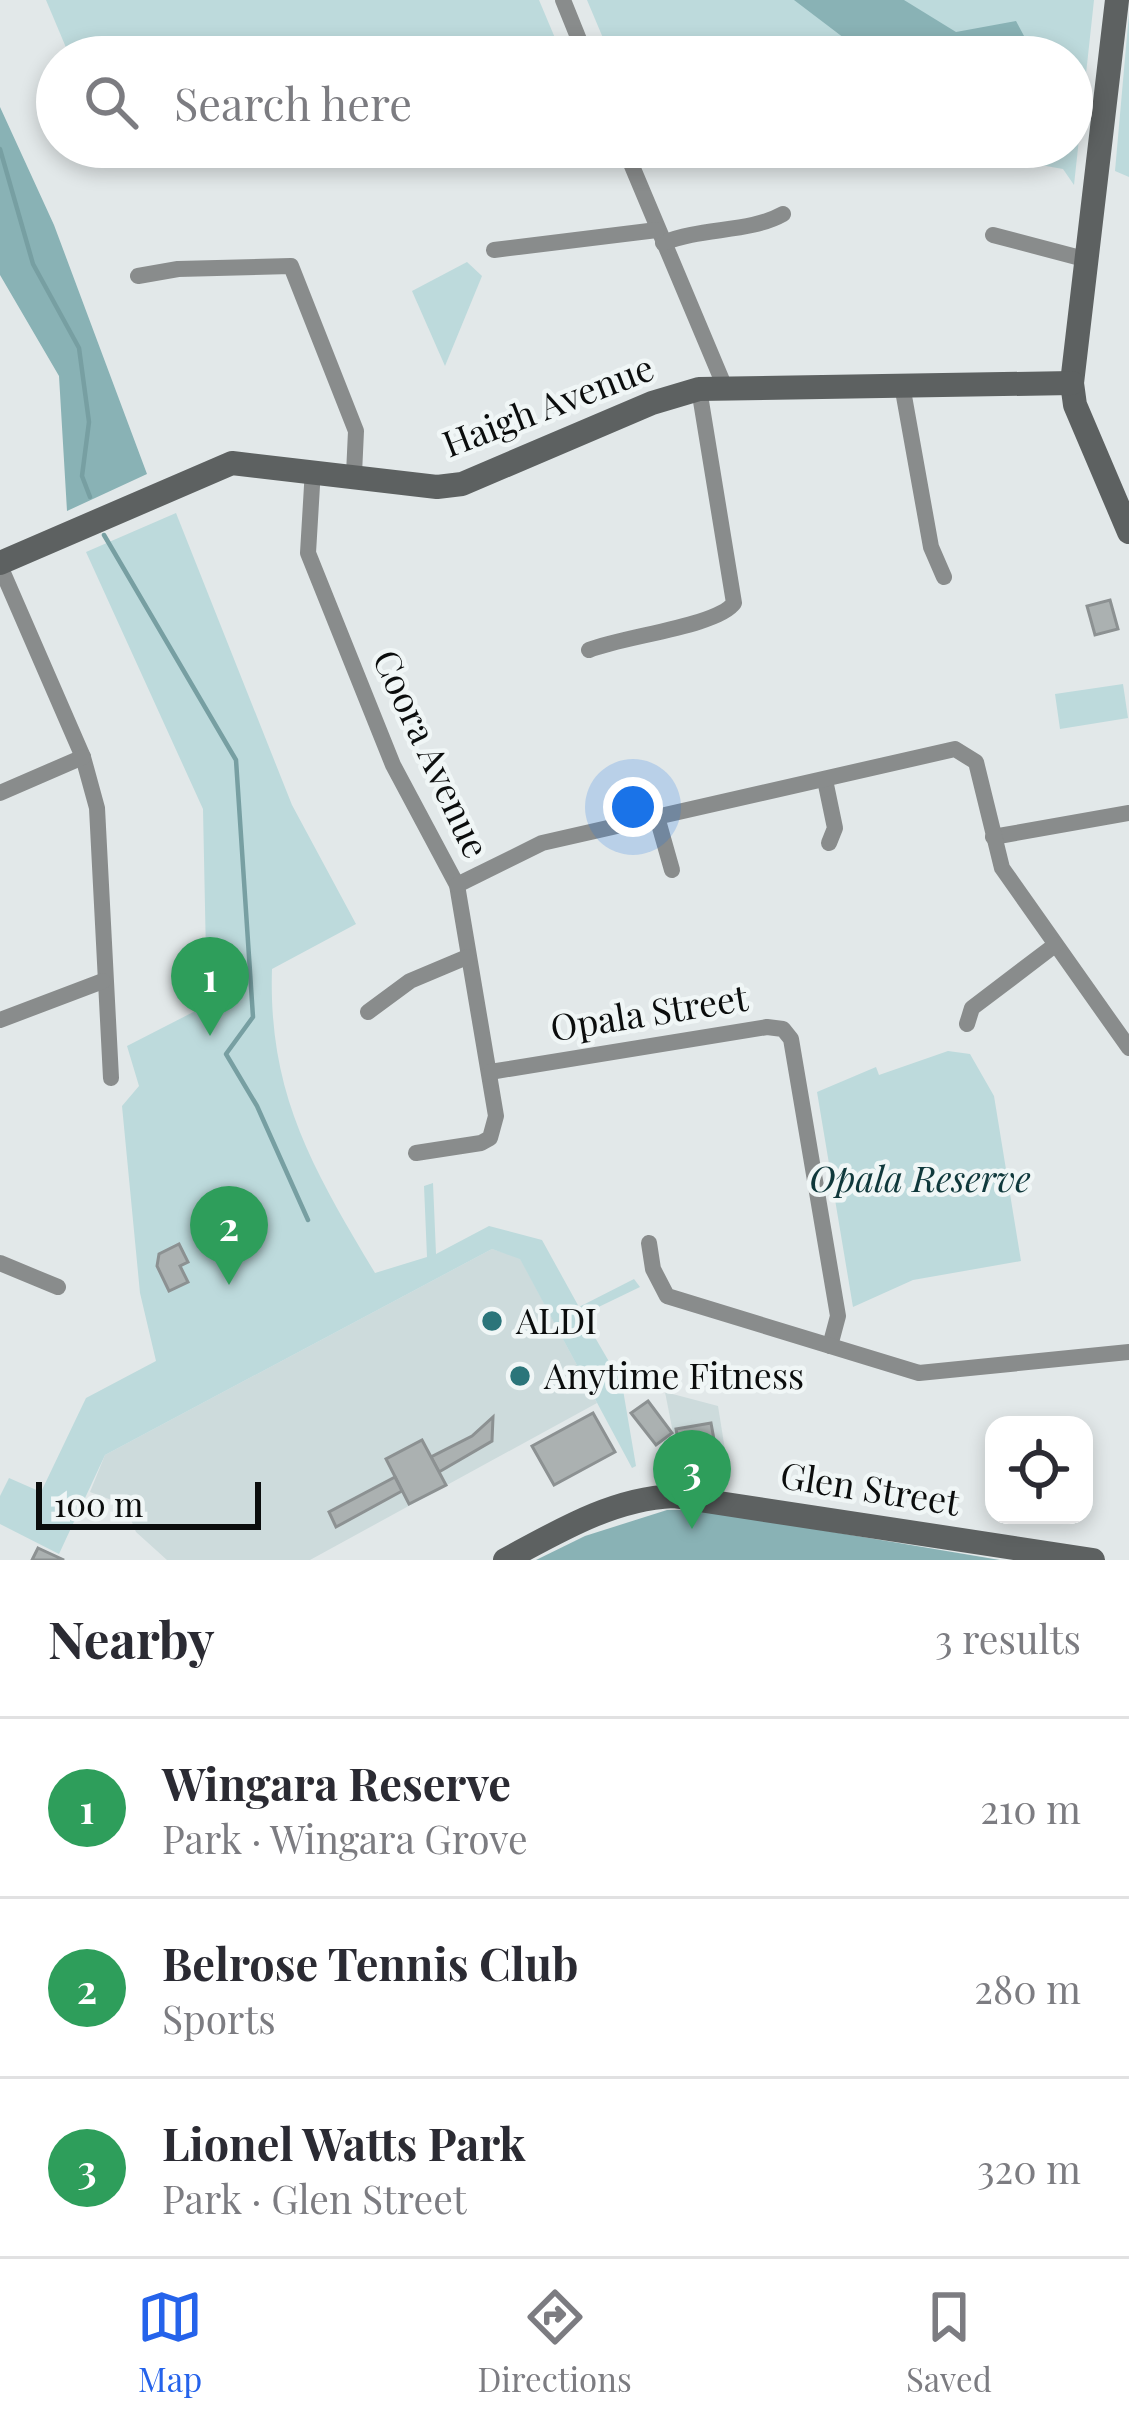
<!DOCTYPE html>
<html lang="en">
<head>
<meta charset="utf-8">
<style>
	:root { --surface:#fff; --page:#f2f2f3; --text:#2b2b33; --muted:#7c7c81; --line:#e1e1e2; --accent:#2563eb }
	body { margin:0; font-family:"Playfair Display",serif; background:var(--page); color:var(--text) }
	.controls { position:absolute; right:36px; bottom:36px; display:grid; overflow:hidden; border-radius:24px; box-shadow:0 6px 18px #0003 }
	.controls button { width:108px; height:108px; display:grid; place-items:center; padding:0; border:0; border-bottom:3px solid var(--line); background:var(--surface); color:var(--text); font:60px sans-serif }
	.scale { position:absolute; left:36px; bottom:30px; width:225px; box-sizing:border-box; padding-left:12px; border:6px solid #0b0d0d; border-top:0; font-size:33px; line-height:42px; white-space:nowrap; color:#0b0d0d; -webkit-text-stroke:9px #f0f6f6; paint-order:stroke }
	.you { position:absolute; left:633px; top:807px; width:42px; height:42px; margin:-30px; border:9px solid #fff; border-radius:50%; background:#1a73e8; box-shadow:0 0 0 18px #1a73e833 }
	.badge { display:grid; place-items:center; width:78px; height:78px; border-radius:50%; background:var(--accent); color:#fff; font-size:39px; font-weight:700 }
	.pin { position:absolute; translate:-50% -99px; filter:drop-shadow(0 3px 6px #0008) }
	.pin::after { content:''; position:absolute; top:63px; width:42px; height:36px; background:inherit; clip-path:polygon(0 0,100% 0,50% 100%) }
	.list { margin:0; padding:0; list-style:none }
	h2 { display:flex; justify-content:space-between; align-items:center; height:156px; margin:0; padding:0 48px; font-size:51px }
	h2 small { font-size:39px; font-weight:400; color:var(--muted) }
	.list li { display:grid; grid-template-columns:78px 1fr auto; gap:36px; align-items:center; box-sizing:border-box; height:180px; padding:0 48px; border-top:3px solid var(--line) }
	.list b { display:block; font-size:45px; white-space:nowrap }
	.list p { margin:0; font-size:39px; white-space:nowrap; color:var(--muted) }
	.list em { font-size:39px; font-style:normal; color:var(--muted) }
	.icon { flex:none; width:66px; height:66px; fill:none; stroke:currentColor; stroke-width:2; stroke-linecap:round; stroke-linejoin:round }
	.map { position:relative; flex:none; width:1129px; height:1560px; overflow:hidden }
	.search { position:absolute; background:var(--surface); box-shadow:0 6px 18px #0003; left:36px; right:36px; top:36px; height:132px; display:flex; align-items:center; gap:30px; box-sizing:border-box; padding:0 42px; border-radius:66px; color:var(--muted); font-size:45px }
	.sheet { height:696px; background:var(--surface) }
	nav { display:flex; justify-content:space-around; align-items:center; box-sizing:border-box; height:168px; border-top:3px solid var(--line); background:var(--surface); font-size:33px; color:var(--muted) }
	nav a { display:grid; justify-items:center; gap:6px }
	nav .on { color:var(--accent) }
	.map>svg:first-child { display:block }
	.built { fill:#cddbdc }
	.green { fill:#bddadc }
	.forest { fill:#89b2b5 }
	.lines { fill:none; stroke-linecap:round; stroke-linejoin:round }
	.stream { stroke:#779fa2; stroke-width:4.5 }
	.building { fill:#abb1b1; stroke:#8c9192; stroke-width:3 }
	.street { stroke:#898c8c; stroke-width:16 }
	.secondary { stroke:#5d6161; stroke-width:24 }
	.poi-dot { fill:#2b757a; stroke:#f0f6f6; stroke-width:4.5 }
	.labels { text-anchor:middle; stroke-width:9; stroke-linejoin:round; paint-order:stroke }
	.street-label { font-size:36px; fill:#0b0d0d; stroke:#f0f6f6 }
	.park-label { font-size:36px; font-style:italic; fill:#0f383b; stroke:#f0f6f6 }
	.poi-label { font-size:36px; fill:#0b0d0d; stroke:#f0f6f6; text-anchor:start }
</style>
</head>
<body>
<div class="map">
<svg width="1129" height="1560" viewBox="0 0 1129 1560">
	<rect width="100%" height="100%" fill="#e2e8e9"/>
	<!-- built -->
	<g class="built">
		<polygon points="492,1249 520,1258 597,1403 310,1560 167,1560 136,1532 125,1505 90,1492 105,1455"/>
		<polygon points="665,1392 718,1406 730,1481 681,1473"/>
	</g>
	<!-- green -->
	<g class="green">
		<polygon points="46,0 539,0 563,57 70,57"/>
		<polygon points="587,0 1094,0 1074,185 1063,169 939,147 1072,147 1072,57 611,57"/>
		<polygon points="1129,13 1129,177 1115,171"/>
		<polygon points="108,147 600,147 606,160 589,151 116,168"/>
		<polygon points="467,262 482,276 445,366 412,291"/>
		<path d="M176,513L292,805L356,924L272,969C268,1094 313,1169 375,1273L427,1257L424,1186L433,1183L436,1254L489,1226L542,1240L579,1307L634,1279L640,1287L582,1315L622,1384L636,1466L632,1468L520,1259L492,1249L105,1455L59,1554L0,1524V1496L9,1478L41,1492L86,1398L156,1361L140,1293L122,1106L139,1086L127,1046L207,1005L203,809L86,552Z"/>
		<polygon points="1123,684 1128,718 1060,729 1055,694"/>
		<polygon points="948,1051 970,1054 994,1096 1021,1261 913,1280 853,1307 817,1092 876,1067 879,1075"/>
	</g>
	<!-- forest -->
	<g class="forest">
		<polygon points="794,0 904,0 956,32 1016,21 1031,49 1028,57 869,57"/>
		<polygon points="0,107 54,225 147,474 67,511 59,376 0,275"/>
		<polygon points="667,1510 702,1510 1000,1560 536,1560 585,1536"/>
	</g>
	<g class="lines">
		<!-- stream -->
		<g class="stream">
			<polyline points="0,149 33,264 79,348 89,422 82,476 90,497"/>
			<polyline points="104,535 236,760 253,1017 226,1054 257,1106 308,1220"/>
		</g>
	</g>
	<!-- building -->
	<g class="building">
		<polygon points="1110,600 1118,629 1095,635 1087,606"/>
		<polygon points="179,1244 188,1262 180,1266 188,1282 169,1291 157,1266 159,1254"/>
		<polygon points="648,1401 672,1433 656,1445 631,1413"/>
		<polygon points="593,1413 615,1452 554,1485 532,1446"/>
		<polygon points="493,1417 492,1441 439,1472 431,1457 472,1436"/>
		<polygon points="711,1423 715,1445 680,1451 676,1429"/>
		<polygon points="422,1440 446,1485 409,1504 386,1459"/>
		<polygon points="395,1477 402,1491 336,1527 329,1512"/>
		<polygon points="38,1548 64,1560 32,1560"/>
	</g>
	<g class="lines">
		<!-- street -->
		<g class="street">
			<polyline points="563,0 586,57"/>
			<polyline points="624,147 724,385"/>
			<polyline points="993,235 1088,260"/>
			<path d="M663,243C702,227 749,233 783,214"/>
			<polyline points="494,250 657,230"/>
			<polyline points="138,276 178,269 291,266 356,431 354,474"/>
			<polyline points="902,385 931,547 944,577"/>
			<polyline points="313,469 308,553 393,765 457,885 496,1116 490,1138 481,1143 416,1153"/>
			<polyline points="0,566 83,757 97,808 111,1078"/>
			<path d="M589,650C623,636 718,626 734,603L699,389"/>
			<polyline points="825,780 835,828 829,843"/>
			<polyline points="0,793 83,757"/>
			<polyline points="657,817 672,870"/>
			<polyline points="993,837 1129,813"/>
			<polyline points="457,885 542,843 955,749 976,762 1002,868 1129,1048"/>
			<polyline points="368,1012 410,981 467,957"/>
			<polyline points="0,1020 103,981"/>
			<polyline points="967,1024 972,1008 1055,945"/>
			<polyline points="490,1072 767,1027 783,1029 791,1039 838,1316 830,1346"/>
			<polyline points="649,1243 653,1269 667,1296 919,1373 1129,1352"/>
			<polyline points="0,1263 58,1287"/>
		</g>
		<!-- secondary -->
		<g class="secondary">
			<polyline points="1117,0 1072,383 1075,405 1129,532"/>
			<polyline points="0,563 232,463 437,487 462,484 652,403 699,389 1072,383"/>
			<path d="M505,1560C559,1531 612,1499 673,1496L1093,1560"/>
		</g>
	</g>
	<!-- markers -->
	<g class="poi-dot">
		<circle cx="492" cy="1321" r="12"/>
		<circle cx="520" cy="1376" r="12"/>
	</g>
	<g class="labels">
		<!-- street labels -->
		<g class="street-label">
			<text transform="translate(548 406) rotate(-21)" y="13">Haigh Avenue</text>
			<text transform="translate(431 754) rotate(65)" y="13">Coora Avenue</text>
			<text transform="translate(649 1013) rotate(-9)" y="13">Opala Street</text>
			<text transform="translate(870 1489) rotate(9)" y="13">Glen Street</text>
		</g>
		<!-- park labels -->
		<g class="park-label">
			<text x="920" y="1192">Opala Reserve</text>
		</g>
		<!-- poi labels -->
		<g class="poi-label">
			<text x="516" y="1334">ALDI</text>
			<text x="544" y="1389">Anytime Fitness</text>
		</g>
	</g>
</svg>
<div class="controls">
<button><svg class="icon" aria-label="locate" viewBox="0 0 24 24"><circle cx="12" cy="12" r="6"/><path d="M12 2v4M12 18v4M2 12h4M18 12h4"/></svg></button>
</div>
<div class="scale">100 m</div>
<div class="you"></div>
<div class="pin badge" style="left:210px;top:1036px;background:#2e9e5b">1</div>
<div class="pin badge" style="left:229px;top:1285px;background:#2e9e5b">2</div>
<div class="pin badge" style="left:692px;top:1529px;background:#2e9e5b">3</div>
<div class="search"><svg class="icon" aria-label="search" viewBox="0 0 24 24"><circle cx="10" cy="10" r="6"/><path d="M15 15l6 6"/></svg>Search here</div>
</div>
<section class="sheet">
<h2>Nearby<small>3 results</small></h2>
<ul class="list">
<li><span class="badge" style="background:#2e9e5b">1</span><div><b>Wingara Reserve</b><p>Park · Wingara Grove</p></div><em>210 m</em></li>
<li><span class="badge" style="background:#2e9e5b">2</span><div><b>Belrose Tennis Club</b><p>Sports</p></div><em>280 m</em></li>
<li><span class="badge" style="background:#2e9e5b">3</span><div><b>Lionel Watts Park</b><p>Park · Glen Street</p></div><em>320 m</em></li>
</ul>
</section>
<nav>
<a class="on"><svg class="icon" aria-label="map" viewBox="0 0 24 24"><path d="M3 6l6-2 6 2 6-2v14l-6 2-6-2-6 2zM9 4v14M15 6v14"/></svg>Map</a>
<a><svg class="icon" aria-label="directions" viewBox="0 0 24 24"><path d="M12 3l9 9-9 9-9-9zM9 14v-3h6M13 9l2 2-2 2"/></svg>Directions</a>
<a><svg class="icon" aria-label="saved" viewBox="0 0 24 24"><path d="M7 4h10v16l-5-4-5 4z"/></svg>Saved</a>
</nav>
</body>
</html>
